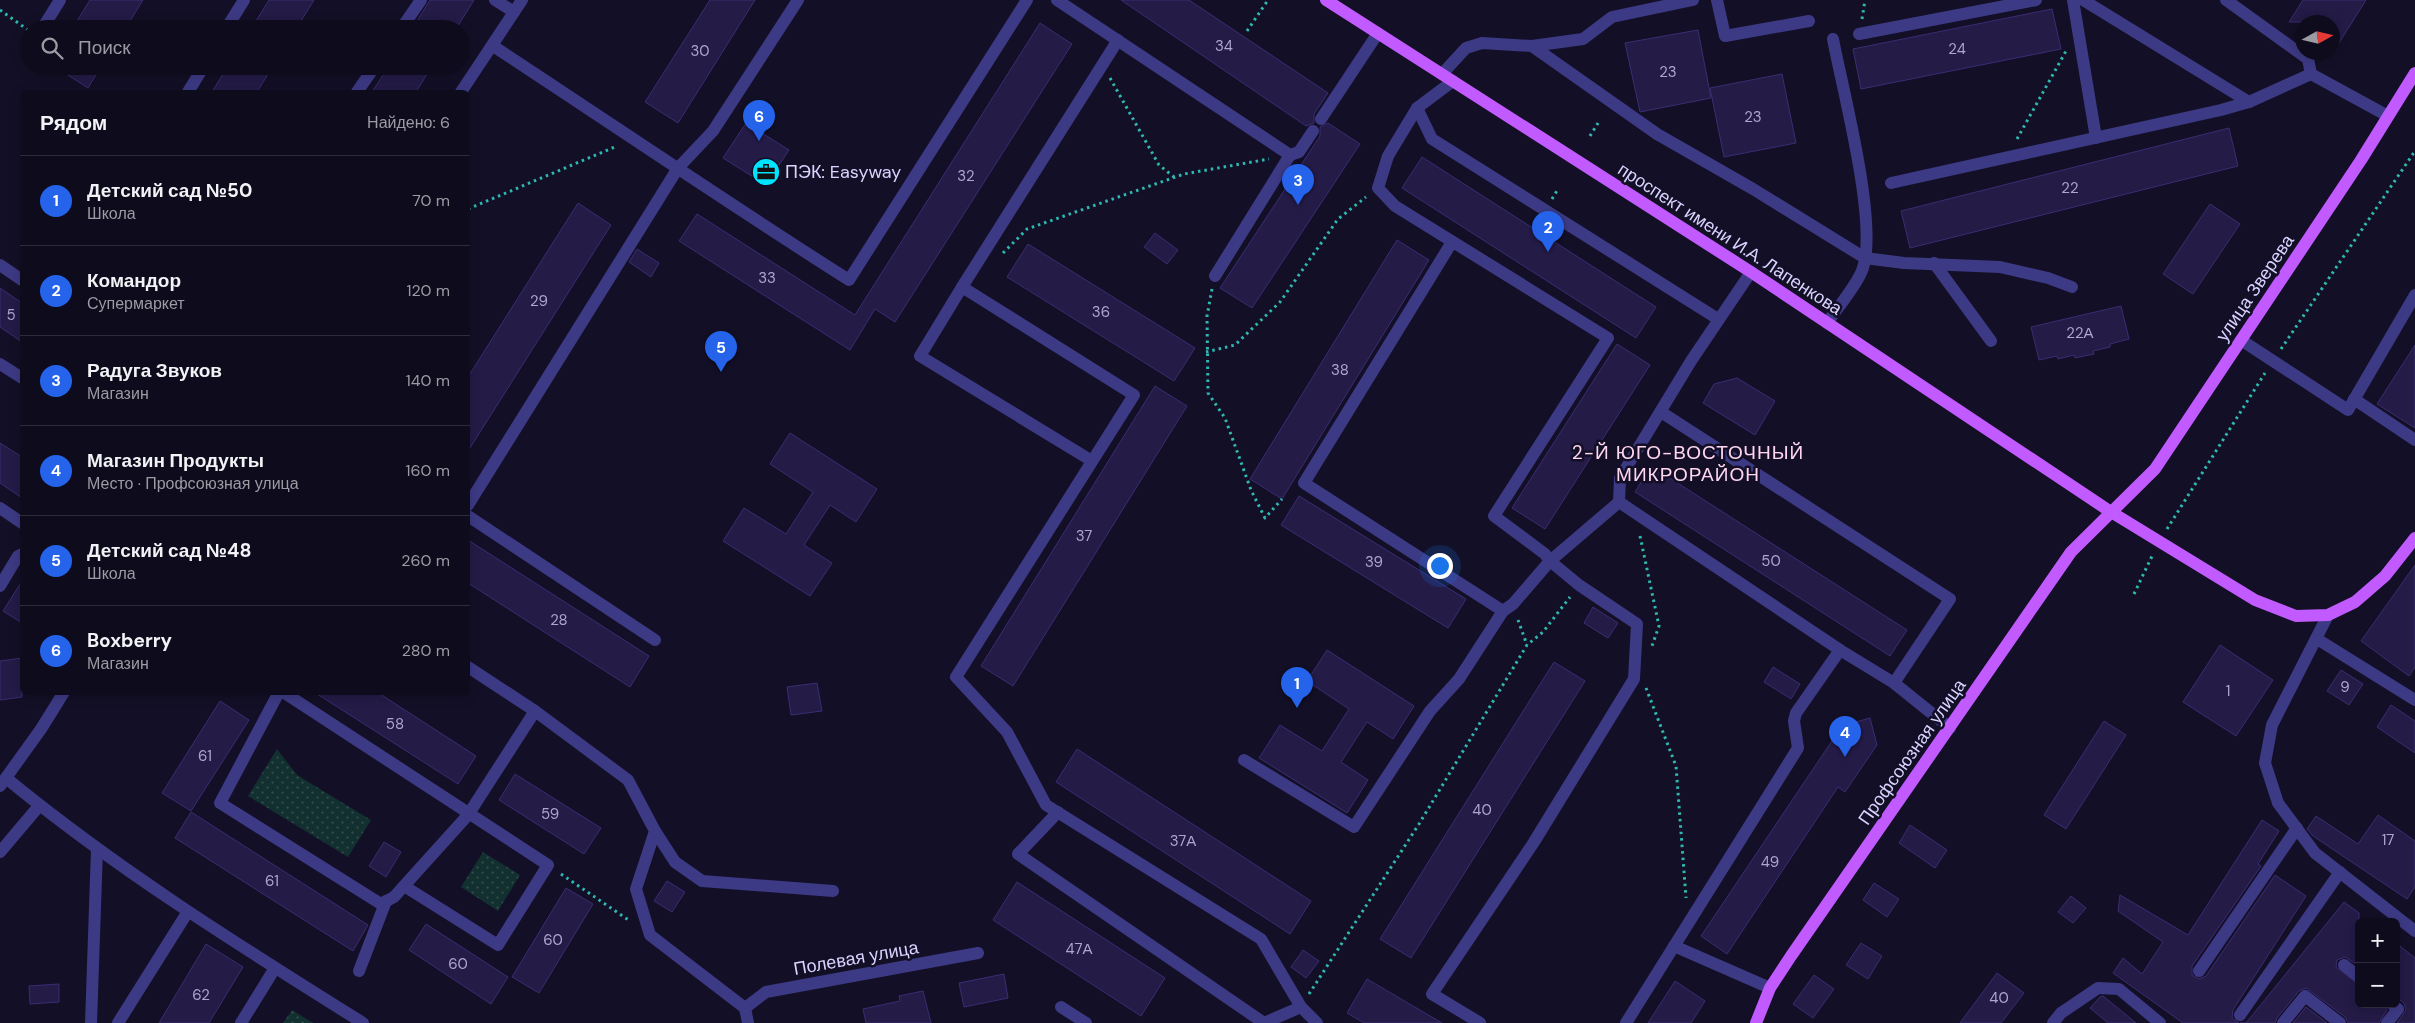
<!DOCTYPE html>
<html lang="ru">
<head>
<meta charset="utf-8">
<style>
	:root { --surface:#0e0b1c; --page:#1c1929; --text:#f1f3f6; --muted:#9b9ba3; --line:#2e2b3b; --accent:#2563eb }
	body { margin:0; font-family:"DM Sans",sans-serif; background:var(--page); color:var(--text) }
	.controls { position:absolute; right:15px; bottom:15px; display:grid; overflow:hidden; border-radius:8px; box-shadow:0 2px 12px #0003 }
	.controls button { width:45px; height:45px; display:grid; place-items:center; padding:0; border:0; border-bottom:1px solid var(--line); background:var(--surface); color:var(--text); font:25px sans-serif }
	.compass { position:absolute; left:2295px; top:15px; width:45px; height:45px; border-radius:50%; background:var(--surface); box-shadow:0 2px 12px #0003; rotate:82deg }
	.you { position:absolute; left:1439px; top:565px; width:18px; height:18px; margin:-12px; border:4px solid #fff; border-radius:50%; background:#1a73e8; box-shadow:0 0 0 8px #1a73e833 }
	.badge { display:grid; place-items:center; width:32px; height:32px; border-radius:50%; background:var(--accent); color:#fff; font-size:16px; font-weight:700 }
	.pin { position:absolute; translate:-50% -41px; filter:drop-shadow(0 1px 2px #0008) }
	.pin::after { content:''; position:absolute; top:26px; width:18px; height:15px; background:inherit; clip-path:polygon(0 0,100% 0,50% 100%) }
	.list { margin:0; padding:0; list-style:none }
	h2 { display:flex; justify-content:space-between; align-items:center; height:65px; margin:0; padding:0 20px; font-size:21px }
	h2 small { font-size:16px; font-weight:400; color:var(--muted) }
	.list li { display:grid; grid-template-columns:32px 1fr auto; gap:15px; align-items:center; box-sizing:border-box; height:90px; padding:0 20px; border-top:1px solid var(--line) }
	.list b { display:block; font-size:19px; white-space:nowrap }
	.list p { margin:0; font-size:16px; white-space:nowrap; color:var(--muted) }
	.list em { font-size:16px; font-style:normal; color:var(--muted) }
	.icon { flex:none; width:28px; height:28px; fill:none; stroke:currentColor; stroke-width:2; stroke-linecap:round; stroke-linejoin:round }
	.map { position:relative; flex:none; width:2415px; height:1023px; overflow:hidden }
	.search { position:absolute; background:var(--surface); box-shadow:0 2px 12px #0003; left:20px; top:20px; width:450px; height:55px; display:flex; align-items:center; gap:12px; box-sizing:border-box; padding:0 18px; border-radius:28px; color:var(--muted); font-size:19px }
	.panel { position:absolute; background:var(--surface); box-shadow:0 2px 12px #0003; left:20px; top:90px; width:450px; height:605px; border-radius:8px }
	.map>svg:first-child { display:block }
	.park { fill:url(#park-dots) }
	.building { fill:#241b47; stroke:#3b2d73 }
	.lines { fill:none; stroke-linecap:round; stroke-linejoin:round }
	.path { stroke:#2fb8b0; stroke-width:3; stroke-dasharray:2.5 4; stroke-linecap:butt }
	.minor { stroke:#3d3a85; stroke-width:12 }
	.major { stroke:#c25bff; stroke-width:12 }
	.labels { text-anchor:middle; stroke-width:5; stroke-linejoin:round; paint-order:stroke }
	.number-label { font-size:15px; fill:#aca6d1 }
	.poi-label { font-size:18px; fill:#d9d4ff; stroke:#130f26; text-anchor:start }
	.street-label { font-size:18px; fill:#d9d4ff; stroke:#130f26 }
	.neighbourhood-label { font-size:19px; letter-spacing:1px; fill:#ffd6f0; stroke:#130f26 }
</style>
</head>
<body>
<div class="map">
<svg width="2415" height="1023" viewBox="0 0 2415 1023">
	<defs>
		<pattern id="park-dots" width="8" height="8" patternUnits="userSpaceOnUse" patternTransform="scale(1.25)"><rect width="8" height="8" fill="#12302f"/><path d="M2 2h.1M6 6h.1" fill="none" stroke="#344d4e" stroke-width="1.8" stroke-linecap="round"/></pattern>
	</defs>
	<rect width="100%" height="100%" fill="#130f26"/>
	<!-- park -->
	<g class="park">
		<polygon points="277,749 297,775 371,820 348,857 248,796"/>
		<polygon points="483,852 520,875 498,911 461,887"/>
		<polygon points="292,1010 313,1023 283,1023"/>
	</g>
	<!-- building -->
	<g class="building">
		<polygon points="90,0 143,0 125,29 72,29"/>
		<polygon points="269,0 314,0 296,29 251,29"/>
		<polygon points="430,0 474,0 456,29 412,29"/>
		<polygon points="710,0 755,0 678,123 645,102"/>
		<polygon points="1121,0 1189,0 1328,93 1314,114 1314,123 1306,126"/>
		<polygon points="2303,0 2366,0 2332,54 2332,22 2289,22"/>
		<polygon points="2052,9 2061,49 1861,89 1853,49"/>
		<polygon points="1040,23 1072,44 895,322 875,309 850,350 679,241 697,214 855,315"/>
		<polygon points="1698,30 1711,98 1640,112 1625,43"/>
		<polygon points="54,66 101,66 88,88"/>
		<polygon points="228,66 273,66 257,92 212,92"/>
		<polygon points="389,66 432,66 416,92 372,92"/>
		<polygon points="1782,74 1796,143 1724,157 1710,88"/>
		<polygon points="746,123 789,150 766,185 723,158"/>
		<polygon points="1328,123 1360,144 1252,308 1220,288 1320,136 1320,127"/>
		<polygon points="2229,128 2238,166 1910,248 1901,211"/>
		<polygon points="1422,157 1656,307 1636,338 1402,188"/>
		<polygon points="578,203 611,225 468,451 468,377"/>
		<polygon points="2210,204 2240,224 2193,294 2163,274"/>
		<polygon points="1155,233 1178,250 1167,264 1144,247"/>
		<polygon points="1397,240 1429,260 1282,499 1250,479"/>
		<polygon points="1028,244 1195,348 1174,381 1007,277"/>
		<polygon points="637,249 659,263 651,277 629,262"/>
		<polygon points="0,288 22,303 22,342 0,327"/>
		<polygon points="2121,306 2129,339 2110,344 2110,347 2093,351 2094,354 2075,358 2074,355 2058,359 2057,356 2039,360 2031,327"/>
		<polygon points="1617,344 1650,365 1545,529 1512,508"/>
		<polygon points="2415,345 2415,428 2377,404"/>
		<polygon points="1737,378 1775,401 1755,435 1703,403 1714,384"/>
		<polygon points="1155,386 1187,406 1013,686 981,666"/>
		<polygon points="790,433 877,489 856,522 830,505 804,545 832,563 810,596 723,541 744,508 786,534 813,492 770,464"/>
		<polygon points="0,443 22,457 22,498 0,483"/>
		<polygon points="1651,466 1907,630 1890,656 1635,492"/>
		<polygon points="1299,496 1466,599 1448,628 1281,525"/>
		<polygon points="468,540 649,656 630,687 468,583"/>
		<polygon points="2415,565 2415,667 2409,676 2361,641"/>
		<polygon points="22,581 22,623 3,611"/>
		<polygon points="1593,607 1618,623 1608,638 1584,623"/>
		<polygon points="2220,645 2273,680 2236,736 2183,702"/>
		<polygon points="1327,650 1414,706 1393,739 1367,722 1341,762 1368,780 1347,813 1259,758 1280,725 1322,751 1349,709 1307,681"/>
		<polygon points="22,658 22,697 0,700 0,661"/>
		<polygon points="1554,662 1585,681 1411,958 1380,939"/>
		<polygon points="1773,667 1800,684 1791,699 1764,682"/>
		<polygon points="2341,670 2363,684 2349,705 2327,691"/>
		<polygon points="817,683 822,711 791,715 787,687"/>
		<polygon points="314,692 377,692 476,756 458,784"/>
		<polygon points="220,701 249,720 191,811 162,793"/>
		<polygon points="2391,705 2415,721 2415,753 2377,727"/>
		<polygon points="1870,718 1877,745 1845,792 1838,787 1727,954 1701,936 1842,726"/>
		<polygon points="2104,721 2126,735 2066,829 2044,815"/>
		<polygon points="1077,749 1311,901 1290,934 1056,782"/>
		<polygon points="515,774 601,828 584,854 499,800"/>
		<polygon points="191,812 368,925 353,951 175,838"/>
		<polygon points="2378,815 2415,841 2415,887 2407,899 2313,836 2307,829 2316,816 2358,844"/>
		<polygon points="2262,820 2279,831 2258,864 2261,866 2192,966 2192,975 2199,979 2206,976 2275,875 2306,896 2233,1010 2232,1018 2239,1023 2183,1023 2113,973 2123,958 2142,974 2163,942 2118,911 2120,895 2188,935"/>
		<polygon points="1910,825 1947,850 1935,868 1899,843"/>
		<polygon points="384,842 401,852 386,877 369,866"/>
		<polygon points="667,881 685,892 672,912 654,901"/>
		<polygon points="1017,882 1165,978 1141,1016 993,920"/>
		<polygon points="1874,883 1899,899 1887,917 1863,900"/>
		<polygon points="566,888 593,904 539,993 512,977"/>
		<polygon points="2071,896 2086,908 2073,923 2058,912"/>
		<polygon points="2344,902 2359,913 2359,966 2345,957 2337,960 2336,967 2359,985 2359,1004 2384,1004 2387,1010 2379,1023 2348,1023 2345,1017 2306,988 2299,991 2277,1018 2275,1023 2240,1023 2246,1023"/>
		<polygon points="426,924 508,977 491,1004 409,950"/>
		<polygon points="1861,943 1882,956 1868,979 1846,965"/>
		<polygon points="2396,943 2415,958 2415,1023 2397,1023 2406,1010 2404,1003 2396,997"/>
		<polygon points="206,944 243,967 209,1023 159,1023"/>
		<polygon points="1303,950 1319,961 1306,978 1291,967"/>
		<polygon points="1997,973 2024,993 2001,1023 1960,1023"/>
		<polygon points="1004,974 1008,998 964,1007 959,983"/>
		<polygon points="1814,975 1834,989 1813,1018 1793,1004"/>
		<polygon points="1367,979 1442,1023 1364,1023 1347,1013"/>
		<polygon points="1675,981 1705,1001 1691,1023 1648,1023"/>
		<polygon points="59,984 59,1002 30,1004 29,986"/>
		<polygon points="923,991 931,1023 866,1023 863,1009 900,1001 899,996"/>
		<polygon points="2103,996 2136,1023 2108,1023 2090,1008 2100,997"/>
		<polygon points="2306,1007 2327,1023 2293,1023"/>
	</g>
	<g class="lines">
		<!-- path -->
		<g class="path">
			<polyline points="0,10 28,30"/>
			<polyline points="1862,19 1865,0"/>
			<polyline points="1247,31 1268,0"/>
			<polyline points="1110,78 1159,165 1174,177"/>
			<polyline points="1590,136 1598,123"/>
			<polyline points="2017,139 2066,51"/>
			<polyline points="1552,199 1558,189"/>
			<polyline points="468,209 617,146"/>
			<polyline points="1003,253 1027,229 1184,174 1269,159"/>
			<polyline points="1212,289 1207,316 1208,393 1225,418 1251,490 1265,518 1282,499"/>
			<polyline points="2281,349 2415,151"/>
			<polyline points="1206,352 1235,345 1280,302 1338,219 1366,197"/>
			<polyline points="2167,529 2265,373"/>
			<polyline points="1640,536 1659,626 1652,646"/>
			<polyline points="2134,594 2153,554"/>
			<polyline points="1518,620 1527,645"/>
			<polyline points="1646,688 1676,766 1686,898"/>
			<polyline points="561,874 630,921"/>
			<polyline points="1309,994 1419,824 1527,645 1543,632 1570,597"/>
		</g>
		<!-- minor -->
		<g class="minor">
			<polyline points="495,0 514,12"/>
			<polyline points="1057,0 1290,155 1215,276"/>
			<polyline points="1717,0 1725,36 1809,21"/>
			<polyline points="2073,0 2096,138"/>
			<polyline points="2083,0 2249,102"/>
			<polyline points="2226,0 2308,59 2311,74 2388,116"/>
			<polyline points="42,29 60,0"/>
			<polyline points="226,29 244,0"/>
			<polyline points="401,29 421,0"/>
			<polyline points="1859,34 2036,0"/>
			<polyline points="1118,40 962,287 1134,395 956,677 1007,732 1046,805 1261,939 1301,1007 1317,1023"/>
			<path d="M493,46C612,124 729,204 849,280L1027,0"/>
			<polyline points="1532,46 1583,39 1612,17 1693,0"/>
			<polyline points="1442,74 1466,48 1482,43 1532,46 1657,134 1753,189 1865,258 1904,263 2000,267 2048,278 2072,287"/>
			<polyline points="188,92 204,66"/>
			<polyline points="357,92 375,66"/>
			<polyline points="461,92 522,0"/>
			<polyline points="1417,108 1432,139 1718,319"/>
			<polyline points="1321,119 1378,33"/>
			<polyline points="1290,155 1299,152 1313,131"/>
			<polyline points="1891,183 2221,110 2249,102 2311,74"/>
			<polyline points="1452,242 1304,483 1503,611 1513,604 1550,561 1545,554 1494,516 1608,338 1395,206 1378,188 1388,156 1417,108 1453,81"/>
			<polyline points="1934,263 1991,341"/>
			<polyline points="0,265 22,280"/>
			<polyline points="1751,272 1691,361 1620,478 1619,502 1840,650 1894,683 1950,728"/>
			<polyline points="962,287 920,356 1092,461"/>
			<path d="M1827,323C1838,307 1853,290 1861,273C1881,232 1842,88 1833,39"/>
			<polyline points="2241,340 2348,410 2415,295"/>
			<polyline points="0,364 22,378"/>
			<polyline points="2354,399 2415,440"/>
			<polyline points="1661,412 1950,599 1894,683"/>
			<polyline points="468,505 678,168 713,131 798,0"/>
			<polyline points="0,508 22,523"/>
			<polyline points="468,516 655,640"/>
			<polyline points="0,586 18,556 22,554"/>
			<polyline points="2328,615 2272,725 2265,763 2278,803 2315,853 2415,931"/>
			<polyline points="2317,639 2415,700"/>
			<polyline points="468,667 535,711 628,780 655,831 636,889 650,935 745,1008 748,1023"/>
			<polyline points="279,692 220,803 381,904 394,897 468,815 535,711"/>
			<polyline points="283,692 548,865 498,945 404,886"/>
			<polyline points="1244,760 1354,827 1430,711 1459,679 1503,611"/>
			<path d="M6,778C118,870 240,946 363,1023"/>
			<polyline points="0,786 41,729 64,692"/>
			<polyline points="1058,812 1018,854 1264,1023 1301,1007"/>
			<polyline points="655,831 675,862 702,881 833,891"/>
			<polyline points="0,852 39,806"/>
			<polyline points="1674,946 1770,988"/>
			<polyline points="2344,965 2359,977"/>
			<polyline points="359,971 386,901"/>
			<polyline points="2199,971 2297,828"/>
			<polyline points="1061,1007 1086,1023"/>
			<polyline points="745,1008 766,992 978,953"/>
			<polyline points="2240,1015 2340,872"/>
			<polyline points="91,1023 97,849"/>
			<polyline points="118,1023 187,913"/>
			<polyline points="241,1023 275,968"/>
			<polyline points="1480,1023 1432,994 1534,842 1634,679 1637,624 1579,585 1550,561 1619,502"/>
			<polyline points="1626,1023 1798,748 1794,721 1796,713 1840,650"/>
			<polyline points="2053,1023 2061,1013 2098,988 2119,989 2160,1023"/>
			<polyline points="2283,1023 2305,996 2340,1023"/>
			<polyline points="2387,1023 2398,1009 2392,1004"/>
		</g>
		<!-- major -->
		<g class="major">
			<polyline points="1326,0 1751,272 2111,512 2255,600 2296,616 2328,615 2355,602 2385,576 2415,538"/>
			<polyline points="1756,1023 1770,988 1791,956 2071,552 2155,469 2361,160 2415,73"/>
		</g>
	</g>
	<!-- icons -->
	<defs>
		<symbol id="office-disc" viewBox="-11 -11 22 22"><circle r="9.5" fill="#00e5ff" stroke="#130f26"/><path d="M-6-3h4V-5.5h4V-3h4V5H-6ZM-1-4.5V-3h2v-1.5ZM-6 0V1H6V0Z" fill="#111"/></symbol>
	</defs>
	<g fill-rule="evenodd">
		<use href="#office-disc" x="750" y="156" width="32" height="32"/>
	</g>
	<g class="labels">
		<!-- number labels -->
		<g class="number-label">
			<text x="1224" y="51">34</text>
			<text x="1957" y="54">24</text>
			<text x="700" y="56">30</text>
			<text x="1668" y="77">23</text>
			<text x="1753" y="122">23</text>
			<text x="966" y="181">32</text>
			<text x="2070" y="193">22</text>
			<text x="767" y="283">33</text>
			<text x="539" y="306">29</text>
			<text x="1101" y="317">36</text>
			<text x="11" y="320">5</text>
			<text x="2080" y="338">22А</text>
			<text x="1340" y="375">38</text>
			<text x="1084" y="541">37</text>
			<text x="1771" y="566">50</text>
			<text x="1374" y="567">39</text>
			<text x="559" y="625">28</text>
			<text x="2345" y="692">9</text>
			<text x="2228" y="696">1</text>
			<text x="395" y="729">58</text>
			<text x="205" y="761">61</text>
			<text x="1482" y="815">40</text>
			<text x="550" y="819">59</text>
			<text x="2388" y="845">17</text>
			<text x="1183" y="846">37А</text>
			<text x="1770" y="867">49</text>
			<text x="272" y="886">61</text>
			<text x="553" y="945">60</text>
			<text x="1079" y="954">47А</text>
			<text x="458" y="969">60</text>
			<text x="201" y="1000">62</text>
			<text x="1999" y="1003">40</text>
		</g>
		<!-- poi labels -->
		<g class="poi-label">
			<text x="785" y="178">ПЭК: Easyway</text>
		</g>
		<!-- street labels -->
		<g class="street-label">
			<text transform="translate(1730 239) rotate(33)" y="6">проспект имени И.А. Лапенкова</text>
			<text transform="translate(2255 288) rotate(-56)" y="6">улица Зверева</text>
			<text transform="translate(1912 752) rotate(-55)" y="6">Профсоюзная улица</text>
			<text transform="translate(856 958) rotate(-10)" y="6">Полевая улица</text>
		</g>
		<!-- neighbourhood labels -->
		<g class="neighbourhood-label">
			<text x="1688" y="459">2-Й ЮГО-ВОСТОЧНЫЙ<tspan x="1688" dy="22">МИКРОРАЙОН</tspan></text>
		</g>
	</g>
</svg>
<div class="controls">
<button>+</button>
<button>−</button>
</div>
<svg class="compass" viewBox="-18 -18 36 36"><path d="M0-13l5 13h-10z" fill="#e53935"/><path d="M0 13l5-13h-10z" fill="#9b9ba3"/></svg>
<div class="you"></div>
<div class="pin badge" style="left:1297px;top:708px">1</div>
<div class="pin badge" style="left:1548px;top:252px">2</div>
<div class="pin badge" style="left:1298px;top:205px">3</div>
<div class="pin badge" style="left:1845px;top:757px">4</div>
<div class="pin badge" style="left:721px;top:372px">5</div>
<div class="pin badge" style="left:759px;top:141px">6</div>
<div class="search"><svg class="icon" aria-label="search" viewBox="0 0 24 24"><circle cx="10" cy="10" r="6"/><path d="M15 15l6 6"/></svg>Поиск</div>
<section class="panel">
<h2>Рядом<small>Найдено: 6</small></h2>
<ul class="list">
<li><span class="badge">1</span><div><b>Детский сад №50</b><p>Школа</p></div><em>70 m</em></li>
<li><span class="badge">2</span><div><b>Командор</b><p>Супермаркет</p></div><em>120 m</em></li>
<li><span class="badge">3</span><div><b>Радуга Звуков</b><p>Магазин</p></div><em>140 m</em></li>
<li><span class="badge">4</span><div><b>Магазин Продукты</b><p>Место · Профсоюзная улица</p></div><em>160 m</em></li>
<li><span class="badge">5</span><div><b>Детский сад №48</b><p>Школа</p></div><em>260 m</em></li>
<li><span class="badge">6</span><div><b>Boxberry</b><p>Магазин</p></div><em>280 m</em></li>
</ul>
</section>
</div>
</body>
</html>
